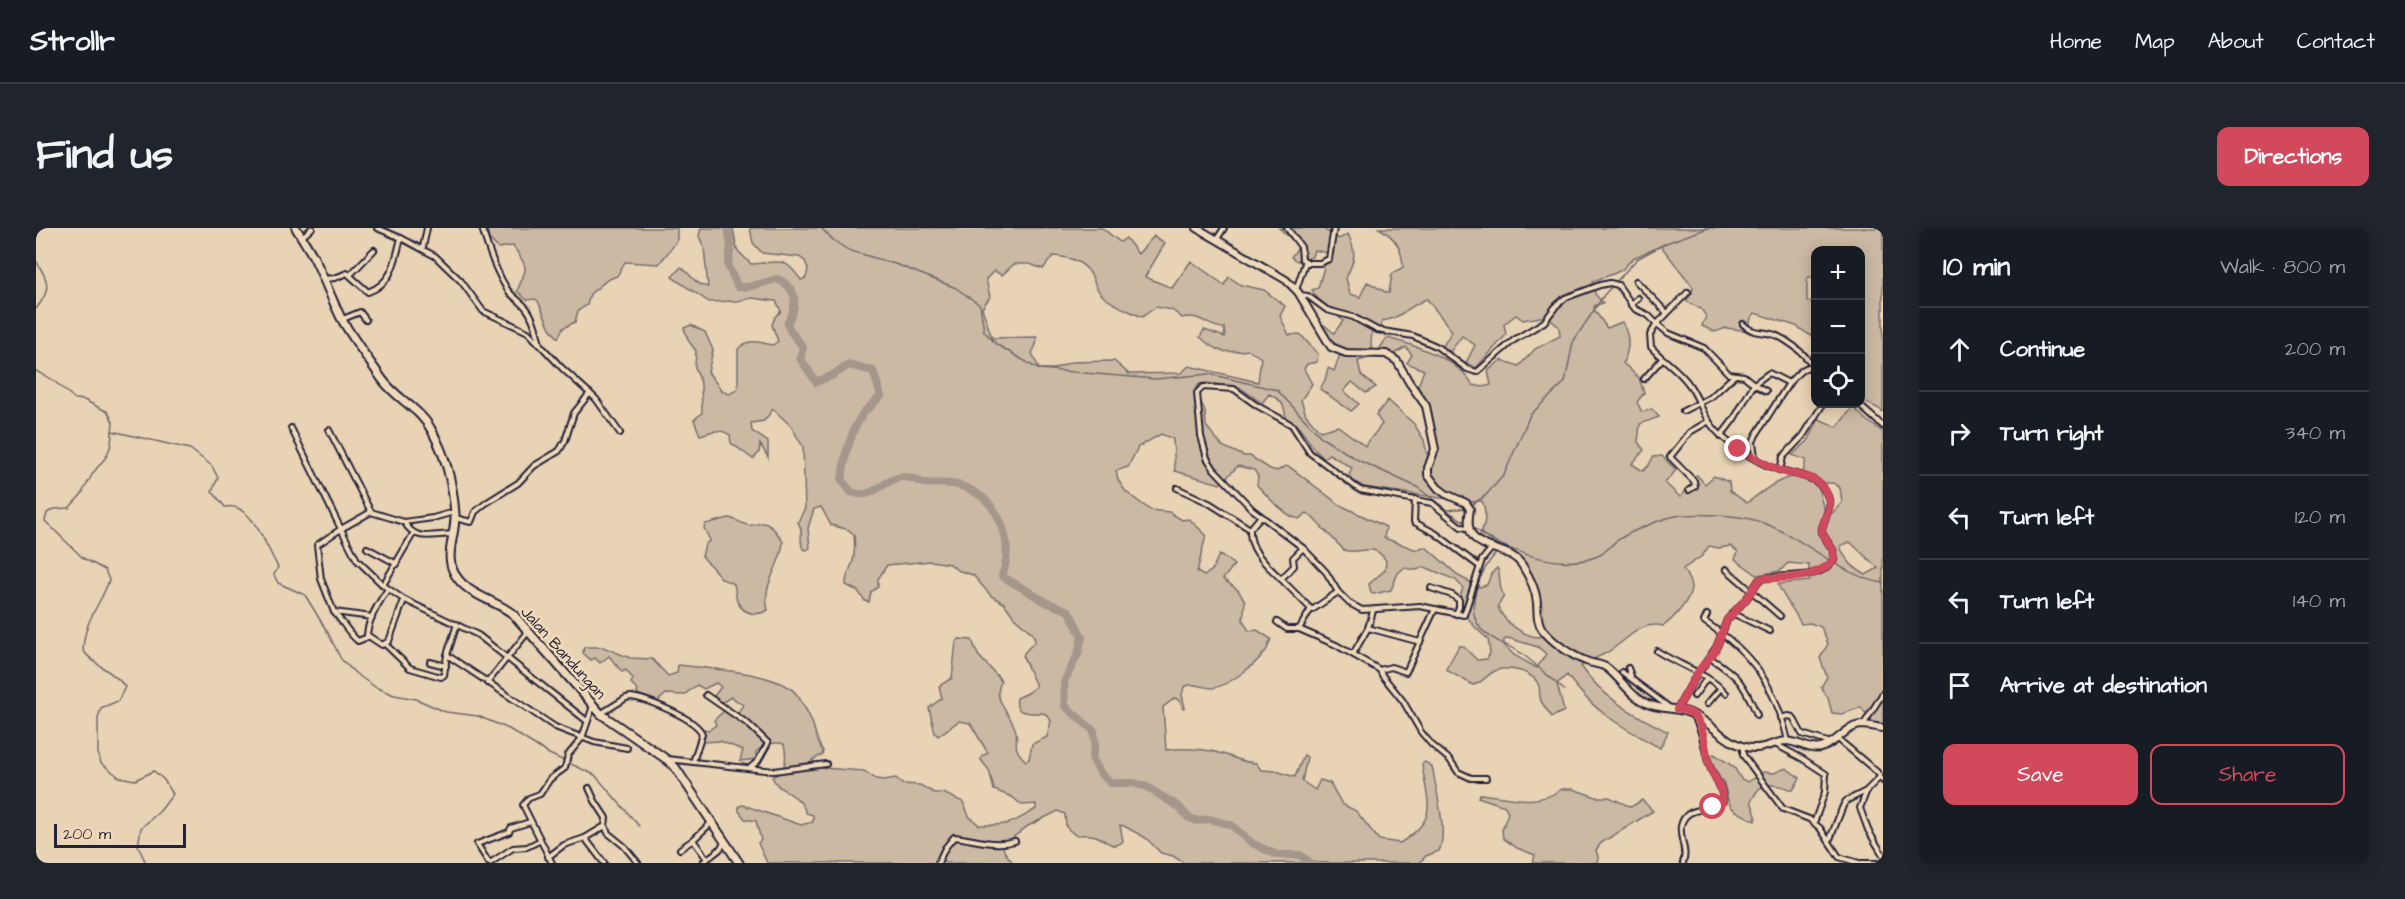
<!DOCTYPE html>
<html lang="en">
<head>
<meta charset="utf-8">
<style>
	:root { --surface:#171b24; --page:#20242c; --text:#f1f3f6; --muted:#9ea1a6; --line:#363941; --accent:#d1495b }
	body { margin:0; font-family:"Architects Daughter",sans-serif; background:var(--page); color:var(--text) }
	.controls { position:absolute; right:18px; top:18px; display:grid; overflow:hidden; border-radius:12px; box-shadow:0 3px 15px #0003 }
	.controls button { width:54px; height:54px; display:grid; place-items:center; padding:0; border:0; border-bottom:2px solid var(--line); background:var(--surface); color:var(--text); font:30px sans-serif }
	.scale { position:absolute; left:18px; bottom:15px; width:132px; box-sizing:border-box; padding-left:6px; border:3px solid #22223b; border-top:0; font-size:16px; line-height:21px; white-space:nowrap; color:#22223b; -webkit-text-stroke:4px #f1daba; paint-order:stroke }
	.stop { position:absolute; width:18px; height:18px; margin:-14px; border:4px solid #d1495b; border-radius:50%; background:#fff }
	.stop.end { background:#d1495b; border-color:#fff; box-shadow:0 2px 6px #0008 }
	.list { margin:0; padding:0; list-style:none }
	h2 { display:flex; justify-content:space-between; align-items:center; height:78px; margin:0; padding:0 24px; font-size:26px }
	h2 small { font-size:20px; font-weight:400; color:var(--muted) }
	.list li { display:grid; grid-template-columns:39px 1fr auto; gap:18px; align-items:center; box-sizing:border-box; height:84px; padding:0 24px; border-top:2px solid var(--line) }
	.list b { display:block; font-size:22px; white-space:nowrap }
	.list em { font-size:20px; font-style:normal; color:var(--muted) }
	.actions { display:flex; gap:12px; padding:18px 24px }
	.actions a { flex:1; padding:14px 0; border:2px solid var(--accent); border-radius:12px; text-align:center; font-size:21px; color:var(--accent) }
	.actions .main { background:var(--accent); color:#fff }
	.icon { flex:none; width:33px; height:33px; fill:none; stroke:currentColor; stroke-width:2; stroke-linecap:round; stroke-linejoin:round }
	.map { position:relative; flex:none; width:1847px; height:635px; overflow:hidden; border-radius:12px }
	header { display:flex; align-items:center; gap:36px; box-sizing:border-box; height:84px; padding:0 30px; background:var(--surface); border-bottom:2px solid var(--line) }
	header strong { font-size:28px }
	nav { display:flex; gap:33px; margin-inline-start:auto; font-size:21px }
	.intro { display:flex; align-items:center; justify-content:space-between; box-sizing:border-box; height:144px; padding:0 36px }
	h1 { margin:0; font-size:42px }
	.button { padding:15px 27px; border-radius:12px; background:var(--accent); color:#fff; font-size:21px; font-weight:700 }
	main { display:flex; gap:36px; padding:0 36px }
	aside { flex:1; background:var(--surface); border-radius:12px; box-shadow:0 3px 15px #0003 }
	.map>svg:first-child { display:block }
	.green { fill:#cbb9a3; stroke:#766e6f; stroke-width:1.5; fill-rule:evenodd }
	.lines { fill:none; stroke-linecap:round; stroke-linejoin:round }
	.stream { stroke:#71686c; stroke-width:1.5 }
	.river { stroke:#a5968c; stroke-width:8 }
	.street-tunnel { stroke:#c1b09d; stroke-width:4; stroke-dasharray:4 2; stroke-linecap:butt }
	.street-casing { stroke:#22223b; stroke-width:8 }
	.secondary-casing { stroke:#22223b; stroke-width:10 }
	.primary-casing { stroke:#22223b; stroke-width:11 }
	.street { stroke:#f1daba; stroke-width:4 }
	.secondary { stroke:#f1daba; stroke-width:6 }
	.primary { stroke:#f1daba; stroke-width:7 }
	.route { stroke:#d1495b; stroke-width:8 }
	.labels { text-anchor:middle; stroke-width:5; stroke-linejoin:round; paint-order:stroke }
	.street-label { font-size:16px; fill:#22223b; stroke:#f1daba }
</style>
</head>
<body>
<header>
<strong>Strollr</strong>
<nav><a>Home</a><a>Map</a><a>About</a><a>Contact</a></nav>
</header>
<div class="intro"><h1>Find us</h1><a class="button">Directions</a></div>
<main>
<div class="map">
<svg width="1847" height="635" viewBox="0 0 1847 635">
	<rect width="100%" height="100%" fill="#e9d3b5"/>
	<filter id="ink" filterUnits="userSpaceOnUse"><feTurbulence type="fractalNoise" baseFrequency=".0167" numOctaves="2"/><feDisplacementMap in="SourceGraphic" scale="12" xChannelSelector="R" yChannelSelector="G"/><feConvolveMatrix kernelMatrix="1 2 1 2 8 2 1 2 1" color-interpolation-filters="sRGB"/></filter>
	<g filter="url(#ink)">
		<!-- green -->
		<g class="green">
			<path d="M451,0H641V13L623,36L589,34L581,48L571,52L554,66L551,77L542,83L539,94L527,100L522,110L514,100L502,73L499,71L491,72L481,63C492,37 493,42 477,18L462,20L453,11Z"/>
			<path d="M665,0H697L701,22L715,36C743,35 747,26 765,52L770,50L772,41L769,33L763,29L726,25L717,15L714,0H1066L1084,14L1090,10L1102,26L1118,8L1129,15L1109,49L1136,60L1155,33L1188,57L1193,49L1205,57L1228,62L1249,78L1244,88L1253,107L1264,106L1282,126L1281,134L1271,136L1268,141L1276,156L1265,172L1270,187L1284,203L1302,198L1329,218L1346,196L1340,187L1352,172L1378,196L1388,212L1391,226L1397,222L1392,175L1383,163L1382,158L1388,142L1371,135L1376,127L1370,119L1358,126L1344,120L1351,110C1379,117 1423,131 1437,157L1447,159L1455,157L1452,143L1465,132L1483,138L1499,121L1524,108L1523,99L1510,88L1487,92L1480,87L1468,96L1470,107L1440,140L1430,135L1439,117L1426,108L1414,124L1407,118L1416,103L1391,71C1374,77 1364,91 1346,93L1345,100L1339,99L1336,103L1335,116L1337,129L1322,133L1325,147L1340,159L1330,165L1316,154L1308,163L1323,176L1315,183L1284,161L1289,152L1292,140L1298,143L1306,121L1296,113L1284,99L1288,97L1298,105L1307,93C1298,83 1281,74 1276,62L1282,60L1292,25L1278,22L1276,29L1261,33L1255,29L1263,18L1243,0H1286L1303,11L1312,6C1321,26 1319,31 1310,50L1314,66L1324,69L1331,54C1340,57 1344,63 1353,65L1356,46L1367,39C1366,20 1359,9 1343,0H1847V184C1840,177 1832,178 1825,171L1824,22H1780L1779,48L1771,50V73L1779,75V105L1775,108L1760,98L1719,85L1715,90L1712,103L1690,100L1679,104L1666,98L1670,88L1665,81L1650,73L1656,65L1657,59L1625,18L1597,30L1586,42L1577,46L1557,53L1559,66L1567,75L1558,78L1559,83L1571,100L1586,94C1594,108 1594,120 1587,135L1603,150L1608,165L1601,174L1606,184L1616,181L1623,189L1604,196L1602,214L1608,222L1596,236L1607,243L1613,237L1617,229L1626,228L1640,242L1629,255L1644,269L1658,254L1655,249L1661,247L1669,256L1678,248L1693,254L1694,263L1711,275C1727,263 1746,247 1766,248L1770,232L1756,227L1772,213L1783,191L1801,199L1817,179L1830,192L1847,204V496L1837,495L1825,479L1807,486L1796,485L1792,470L1785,459L1791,449L1784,430L1792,416L1785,399L1774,395L1765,396C1758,381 1747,370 1742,356L1773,353V337L1752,335L1744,343L1721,347L1699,331L1702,324L1695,318L1683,320L1673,318L1666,328L1647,341C1650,346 1655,354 1655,359C1656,370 1636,393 1627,398C1603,392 1589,415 1570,425C1561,430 1553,432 1545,438C1567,471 1598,486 1632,504L1624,520C1585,498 1558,485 1531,447L1521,456L1528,483L1516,489C1512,484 1508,478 1505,473C1503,468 1504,463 1503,458C1498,444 1475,438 1461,442C1452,445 1447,455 1437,457L1412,443L1410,441L1423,418H1427L1441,432L1451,431L1454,425L1452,411C1438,400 1418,378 1427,360L1420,352L1389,339L1380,342L1368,340L1362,345L1355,362L1338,366L1335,365L1333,356L1349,342L1350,333C1338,312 1322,328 1308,322L1275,288L1271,285L1263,291L1254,288L1237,274L1221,257L1222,248L1218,242L1202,238L1184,256L1139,243L1137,211L1125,206L1102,219L1092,239L1080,243L1082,252L1090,264L1114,282L1133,284L1146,292L1153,291L1170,307L1161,344L1168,348L1176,342L1183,327L1193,332L1198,337L1187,351L1202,362L1209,373L1207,392L1213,403L1221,402L1235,411C1233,415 1232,421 1229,424C1220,436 1190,460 1175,460C1165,459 1157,454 1148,459L1146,467L1149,480L1147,481L1144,473L1139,470L1127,479L1130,522C1146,520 1167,521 1183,525C1196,528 1206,535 1220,535L1225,542L1240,543L1259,549L1268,527L1271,529L1266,553L1279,562L1284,552L1294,555L1306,576L1320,583L1343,612L1364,615C1404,590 1391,576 1386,536L1389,534L1396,539L1397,542C1400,564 1412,604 1403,623L1390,628L1383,635H1148L1137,628L1125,625L1110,610L1088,598L1084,597L1087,613C1077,623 1071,612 1060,608C1053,606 1046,607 1039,607L1030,599L1029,586L1022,583L992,598L967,617L968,623L977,635H731L722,615L725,612L720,593L709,591L703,583V578L707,577L765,597L777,594V587L770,585C763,563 743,566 736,549C751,543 751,530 748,516C737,513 729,516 720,524V531L704,533L707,522L684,513L667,514L668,501L673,502L680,497L678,492L689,482L701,486L707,477L695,469L685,475L678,468L685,459L680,455L668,461L661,457L648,467L630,466L622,473L601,466L602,463L595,455L597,451L590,442L586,444L573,428L564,435L559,430L555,432L547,425L548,419H567L594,430L616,431L632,448L641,445L642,437C670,440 746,444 762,468C767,476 774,488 777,497C780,507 781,515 787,523L786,527L776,532L786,540L828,543L840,551L848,552L860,550L866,556L884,557L898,565H907L927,574L933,588L943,597C976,597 973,597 1000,581V576L986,577L976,569L958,562L953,542L945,532L946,528L952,525L934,495L923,493L902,508L899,505L893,480L906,470L903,458L916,450L920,414L923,411L936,412L942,427L963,450L965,454C956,470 972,483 978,498C986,514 972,516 990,533L993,531L996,516L1011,509L1015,493L1010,486C998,483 977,490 981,470L992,465L1000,458L987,429L988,425L999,413L997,406L978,389L968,375L955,368L937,347L921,342L914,336L895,333L851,337L842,351V359L835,364L833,374L829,373L822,363L810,357C810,344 815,342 817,333C819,324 819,316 818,307L813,302L795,297L785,279L778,281L772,300L774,320L771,322L767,321C762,311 769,305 762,294L769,280L767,219L755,198L737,181L728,193L715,195L716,203L732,214V229L724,216L723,225L717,231L695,215L694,207C682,199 676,204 664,207L658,192L666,185L665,155L659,139L660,123L652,112L648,100L655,97L669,104L677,122L672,144L686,163L693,166L701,162L702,158V121C714,109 724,115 737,117L742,113L736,97L739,89L745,83L740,73L716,70L701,73L673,74L636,49L645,39C655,46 658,56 672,59L668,20L663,8ZM1017,28C1032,29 1045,32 1054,45C1060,54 1057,59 1068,69C1079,78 1094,83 1106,89L1120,79L1136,82L1146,90C1166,85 1171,100 1188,100L1189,109L1168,102L1164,109C1183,126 1188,125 1213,122L1225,130L1222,154L1153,138L1145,145L1093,146L1078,133L1035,134L1018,141H1003L996,125L1000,117L1001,109L956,110L946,80L954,69L950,51L958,43L966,47L978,36H994L1007,41ZM1169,155L1203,159L1226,175L1233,166C1246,172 1248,176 1250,190C1270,200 1271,218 1288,230L1293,226L1316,240L1312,250L1328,259L1433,274L1446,273C1451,284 1450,295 1444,306L1464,318L1477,323L1490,339L1499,353L1503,375V392L1508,400L1504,409C1488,409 1466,393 1462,378L1468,368C1461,357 1466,348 1461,340L1455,346L1451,357L1444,359L1424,349L1391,320L1386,319L1381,322L1348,310L1350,299L1304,277L1255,240L1250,238L1241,243L1234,241L1214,228H1208L1186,218L1170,198L1169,183L1159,161L1164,156ZM1788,255H1797L1804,260L1806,275L1796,285L1787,279L1784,266ZM1814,314L1842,340L1830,347C1816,339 1810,333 1804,318ZM1472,410L1502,419L1510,426L1501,440L1478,427L1468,417V412Z"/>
			<path d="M693,290C700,291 704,295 711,297C717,299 720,295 726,295C734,294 744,308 747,314C745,340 725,355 732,382C722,388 709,387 702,375C699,370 700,362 698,356L686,351L666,328L669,317L674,312L668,300L669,296Z"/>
			<path d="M1678,526L1698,539L1705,551L1712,554L1727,544L1738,545L1750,540L1764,550L1757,562C1747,558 1732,553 1723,561C1719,565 1718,569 1715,573L1720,588L1719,593C1689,578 1695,583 1687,552L1683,553L1674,534L1675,528Z"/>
			<path d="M1526,561H1537L1560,569H1573L1595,579L1606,572L1617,583L1565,615L1560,622L1562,629L1561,635H1497L1499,627L1481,620L1467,610L1466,602L1472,585L1469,578L1442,569L1444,566C1472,569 1501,579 1526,561Z"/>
		</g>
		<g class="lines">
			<!-- stream -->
			<g class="stream">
				<polyline points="785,0 797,12 812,22 862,37 920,60 944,77 948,103 960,116 1002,141 1119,151 1173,146 1241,162 1286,210 1322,232 1381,259 1411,282 1431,280"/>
				<path d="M0,33C13,53 16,61 0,81"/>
				<path d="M0,143L17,152L39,171L48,172L72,184L77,194L75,217L70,229L57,245L45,267L33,280L18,281L11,285L9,293L47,330L69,342L73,352C64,379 49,389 47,422C57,438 79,443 89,459L82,473L65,480L62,490V525L65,535L83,549L99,552L118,543L128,552L137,566L124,583L105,600L102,618L110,635"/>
				<path d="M76,203L154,221L176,238L182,250L176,263L189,279C216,273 231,321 242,339L238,347L242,355L269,367L292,405L305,431L319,445L339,459L358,467L380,471L410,484L442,488L473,501L513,526L559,547L603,598"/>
				<polyline points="1435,277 1449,268 1468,247 1494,187 1529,154 1537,114 1568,67 1601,31 1630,15 1672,0"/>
				<polyline points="1413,284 1429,294"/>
				<path d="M1436,299C1466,322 1527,345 1564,327C1571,323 1577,314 1585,310C1598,302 1621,293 1635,289C1654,285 1684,287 1703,289C1756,295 1797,347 1847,355"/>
				<path d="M1461,324C1445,342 1427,379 1445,401C1455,413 1474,417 1485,425C1500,436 1514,450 1528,462"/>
			</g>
			<!-- river -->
			<path class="river" d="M692,0L695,17L692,38L702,59H712L741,51C757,58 762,69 756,86C755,87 752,94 752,95C751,103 763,112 767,119L764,130L780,154L795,148L813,137L837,143L845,168L827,185L818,201L810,225L806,252L815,264C819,265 825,267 829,266C842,264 852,250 866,249C875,248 880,253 888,255C901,257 913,253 925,258C963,270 979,312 966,348L1010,374L1033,383L1046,409L1042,426L1028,454L1029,478L1058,503L1059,518L1056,530L1065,546L1075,555H1097L1109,558L1143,579L1152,589L1161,593L1174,591L1195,597L1216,615L1241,627H1264L1275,635"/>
			<!-- street-tunnel -->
			<polyline class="street-tunnel" points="1602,70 1607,64"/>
			<defs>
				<g id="street">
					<path d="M446,0C452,21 459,42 471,61C476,69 485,73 491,81C498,90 501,104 504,116"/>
					<polyline points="1251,0 1265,19 1266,31 1271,34"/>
					<polyline points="266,9 276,0"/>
					<polyline points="365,10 399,28 425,53 447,83 492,104 526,140 560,171 584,205"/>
					<polyline points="1181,11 1188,0"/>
					<polyline points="387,19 391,0"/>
					<polyline points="314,47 338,22"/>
					<path d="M288,51L299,50L311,45L332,64C357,55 359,33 365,10L341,0"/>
					<polyline points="1600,53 1631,85"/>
					<polyline points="1260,62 1269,35 1284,35 1293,31 1298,0"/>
					<path d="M1652,64L1621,96L1632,105L1668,120L1693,146L1708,148L1718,156L1733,145L1753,155C1760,147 1768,137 1780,138"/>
					<path d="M1264,67L1272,68L1291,82L1317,89L1341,102L1377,108L1400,118L1431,141L1441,144L1478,112L1508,94L1520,78L1529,70L1564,57L1574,55L1582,57L1599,81L1612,87L1621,96L1614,107L1615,119C1626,132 1644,142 1654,158C1660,167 1664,177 1669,187C1681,210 1705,224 1728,236C1753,249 1788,242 1794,276L1785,304L1797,322L1798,332C1780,356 1746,343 1723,352L1711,370L1691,392L1681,418L1657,453L1641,481"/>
					<polyline points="1595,77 1602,70"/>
					<polyline points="307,91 324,84 330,92"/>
					<path d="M1707,96C1716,106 1727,103 1739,107C1754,113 1767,125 1777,137"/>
					<polyline points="1608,151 1626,131"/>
					<polyline points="1822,176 1847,198"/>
					<polyline points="1647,183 1675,169 1699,147"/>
					<polyline points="255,200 305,301 335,284 368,294 397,290 418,284"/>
					<polyline points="293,202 335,284"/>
					<polyline points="1685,208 1698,191 1718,156 1730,163"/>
					<polyline points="1719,229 1717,214 1720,207 1753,155"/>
					<polyline points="1744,242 1747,229 1767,208 1787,176"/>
					<polyline points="1141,260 1173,275 1214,301"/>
					<polyline points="1653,262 1659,258 1658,253 1634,229 1654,204 1673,193"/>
					<polyline points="1379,271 1378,294 1399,305 1443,338"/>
					<path d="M1225,288L1214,301C1213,323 1230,336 1245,351"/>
					<polyline points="419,290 435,294 439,284 450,275 482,255 498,238 523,223 529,213 538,185 554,165"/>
					<path d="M368,294C380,314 395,307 416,306"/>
					<polyline points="1432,300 1425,299 1396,275 1324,262 1274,225 1256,197 1220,177 1198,161 1167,159 1161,165 1165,208 1171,230 1178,241 1216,281 1267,320 1290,344 1302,364 1313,375 1326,382 1384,378 1428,387 1446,332 1455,321"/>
					<polyline points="331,320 361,336"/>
					<polyline points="1267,320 1257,330 1258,338 1245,351 1276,382 1302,364"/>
					<polyline points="1690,341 1744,388"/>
					<polyline points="347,357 377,306"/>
					<polyline points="1395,360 1416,367 1423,372 1423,379 1420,386"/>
					<path d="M352,361C343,374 332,391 331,407L346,417L353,413L368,372"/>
					<path d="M298,384C306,393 313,406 322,413L332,409"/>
					<polyline points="1696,385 1734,403"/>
					<path d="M1671,387L1668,393L1669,394C1716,424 1740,459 1752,513"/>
					<polyline points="336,389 298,384 285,351 281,317 305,301 321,332 347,357 367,371 442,407 551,493"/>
					<polyline points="1241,394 1251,401 1263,401 1300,417 1344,442 1355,439 1370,444 1399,381"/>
					<polyline points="421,396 411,427 519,499 558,514 591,520"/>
					<polyline points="1332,400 1384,414"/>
					<polyline points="1263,401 1275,381"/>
					<polyline points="349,416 374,440 405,449 408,447 411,427"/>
					<path d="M1621,423C1644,438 1671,445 1690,465"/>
					<polyline points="1317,426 1332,400 1337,383"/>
					<path d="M1674,430C1703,448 1708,456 1721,487"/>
					<polyline points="394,434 410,438"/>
					<polyline points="1592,440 1595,448"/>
					<polyline points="1344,442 1346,447 1367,473 1385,504 1396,517 1414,532 1422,544 1435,550 1450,550"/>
					<polyline points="1586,444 1634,480"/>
					<polyline points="451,455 492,404"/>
					<polyline points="670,467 712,496 732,515 722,533 715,539"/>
					<polyline points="1658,468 1671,450"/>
					<polyline points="1671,476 1685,460"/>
					<path d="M566,485L590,470L595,469C611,471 661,491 666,506L657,534"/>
					<polyline points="1745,490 1752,488 1757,489 1766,506 1795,515"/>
					<polyline points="1828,496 1847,465"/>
					<polyline points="1802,511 1841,544 1847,553"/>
					<polyline points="1739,516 1767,531 1790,546 1789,564 1778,595"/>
					<polyline points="1707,519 1707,527 1747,581 1773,591 1784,600 1803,629 1823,635"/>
					<polyline points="631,531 738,543 790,536"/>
					<polyline points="1844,549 1831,562 1824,580 1832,602 1847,627"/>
					<polyline points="569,598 572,605 588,618 602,635"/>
					<polyline points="549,610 568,635"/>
					<polyline points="1794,611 1807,578 1810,573 1830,563"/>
					<polyline points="657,612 676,594"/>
					<polyline points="644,621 657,612 671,631"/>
					<polyline points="512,629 528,617 549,610 569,598 570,590 559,573 553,560"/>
					<polyline points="453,635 441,616 473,604 475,600 494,594"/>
					<polyline points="454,635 477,620 491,619 503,613"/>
					<polyline points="516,635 487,577 493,570 504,566 514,551 529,540 532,527 546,510 557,478"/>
					<polyline points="666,635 683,622 689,614"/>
					<path d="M902,635L909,620L918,609C939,611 958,619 979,613"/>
					<path d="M1647,635C1652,622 1643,611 1645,598C1650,575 1676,586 1687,573C1686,555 1676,548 1672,533C1667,517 1667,502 1657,488"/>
					<polyline points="1825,635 1841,635"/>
				</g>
				<path id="secondary" d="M1161,0L1250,52L1262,64L1295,119L1310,125L1350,126L1361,133L1373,154L1390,178L1399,221L1392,240V247L1402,260L1410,266L1430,275L1434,281C1424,328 1470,313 1486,337C1493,348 1500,361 1501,375C1502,384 1500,392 1506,401C1515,413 1536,428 1550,433C1557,436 1566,436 1571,440C1586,452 1594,468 1612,476C1627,482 1642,479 1656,486C1677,495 1694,521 1719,520C1730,520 1739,514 1750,513C1762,513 1773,523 1785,520C1800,516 1809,499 1824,497C1832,497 1840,499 1847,500"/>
				<path id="primary" d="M260,0C267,12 275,23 281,36C289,53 296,72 305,90C317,111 332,131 346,151C360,171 385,181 396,203C410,228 417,258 419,286C420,310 405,331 423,352C436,368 460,373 477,386L565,486L630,531L639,539L703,635"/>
			</defs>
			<!-- street casing -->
			<use href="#street" class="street-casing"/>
			<!-- secondary casing -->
			<use href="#secondary" class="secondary-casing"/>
			<!-- primary casing -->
			<use href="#primary" class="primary-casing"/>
			<!-- street -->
			<use href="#street" class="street"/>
			<!-- secondary -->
			<use href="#secondary" class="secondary"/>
			<!-- primary -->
			<use href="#primary" class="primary"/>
		</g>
	</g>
	<g class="lines" filter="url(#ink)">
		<!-- route -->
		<path class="route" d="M1677,579L1684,577L1687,573C1686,555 1676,549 1672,533C1668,520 1669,494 1655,485C1651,483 1645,482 1641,481L1662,444L1679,423L1691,392L1711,370L1723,352L1728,350C1750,350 1783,351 1798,332L1797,322L1785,304L1794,276C1788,244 1763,250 1740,241C1727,235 1715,228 1702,221"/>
	</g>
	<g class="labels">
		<!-- street labels -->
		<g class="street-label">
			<text transform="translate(528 424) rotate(48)" y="6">Jalan Bandungan</text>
		</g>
	</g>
</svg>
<div class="controls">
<button>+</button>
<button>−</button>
<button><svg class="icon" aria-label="locate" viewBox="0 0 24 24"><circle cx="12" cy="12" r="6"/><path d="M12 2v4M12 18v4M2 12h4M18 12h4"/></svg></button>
</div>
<div class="scale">200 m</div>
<div class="stop" style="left:1677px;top:579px"></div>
<div class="stop end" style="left:1702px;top:221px"></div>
</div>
<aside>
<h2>10 min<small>Walk · 800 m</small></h2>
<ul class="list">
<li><svg class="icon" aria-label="ahead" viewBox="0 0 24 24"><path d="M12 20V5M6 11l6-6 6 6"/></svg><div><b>Continue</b></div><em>200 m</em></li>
<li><svg class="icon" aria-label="right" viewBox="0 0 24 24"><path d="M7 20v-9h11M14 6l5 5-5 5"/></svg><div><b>Turn right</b></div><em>340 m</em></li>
<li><svg class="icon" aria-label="left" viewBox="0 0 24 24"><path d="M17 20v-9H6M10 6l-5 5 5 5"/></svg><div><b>Turn left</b></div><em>120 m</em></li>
<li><svg class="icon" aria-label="left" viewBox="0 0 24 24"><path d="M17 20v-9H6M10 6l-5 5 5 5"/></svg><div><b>Turn left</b></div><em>140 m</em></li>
<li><svg class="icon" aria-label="arrive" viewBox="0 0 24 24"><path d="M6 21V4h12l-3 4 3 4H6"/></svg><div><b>Arrive at destination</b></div></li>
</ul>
<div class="actions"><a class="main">Save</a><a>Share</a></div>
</aside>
</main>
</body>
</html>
